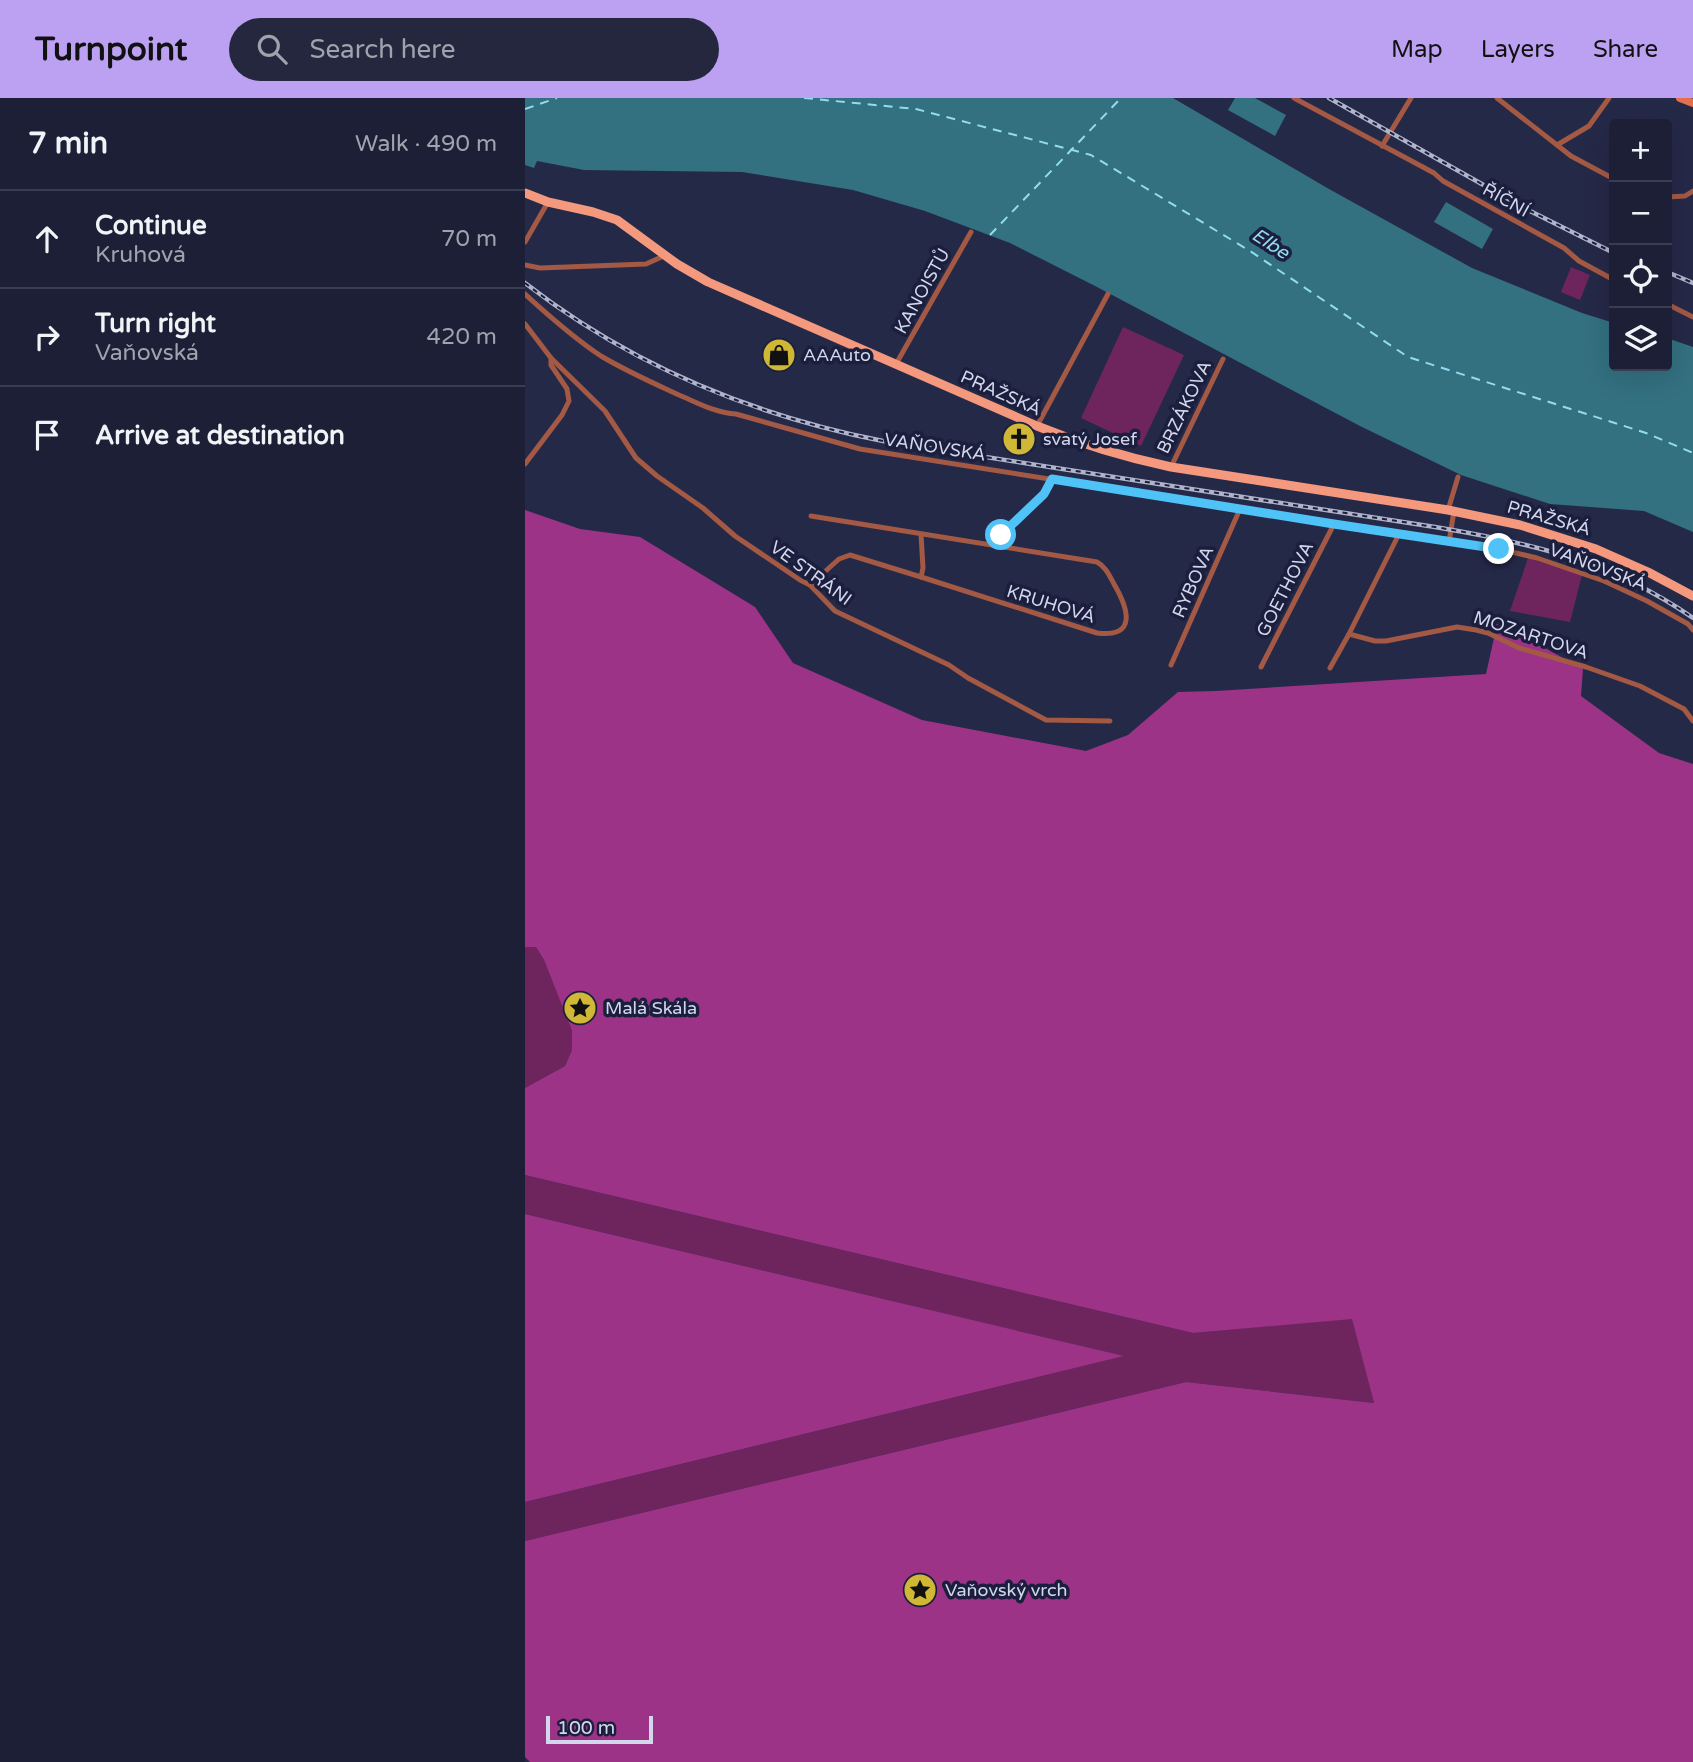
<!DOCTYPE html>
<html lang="en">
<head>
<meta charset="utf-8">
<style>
	:root { --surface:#1c1f36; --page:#25273e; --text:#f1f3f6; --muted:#a0a2ad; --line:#3a3d51; --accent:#bca0f2 }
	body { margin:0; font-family:"Varela Round",sans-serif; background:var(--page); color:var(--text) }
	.controls { position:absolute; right:21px; top:21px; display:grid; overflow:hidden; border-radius:7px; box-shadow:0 7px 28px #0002 }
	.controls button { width:63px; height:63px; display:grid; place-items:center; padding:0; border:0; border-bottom:2px solid var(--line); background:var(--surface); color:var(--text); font:35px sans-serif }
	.scale { position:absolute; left:21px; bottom:18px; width:107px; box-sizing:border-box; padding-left:7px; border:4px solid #d3d7ec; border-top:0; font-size:19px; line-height:24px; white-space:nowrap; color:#d3d7ec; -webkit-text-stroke:5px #1b1f3d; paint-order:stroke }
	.stop { position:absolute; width:21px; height:21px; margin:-16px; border:5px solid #4fc3f7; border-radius:50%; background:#fff }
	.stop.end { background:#4fc3f7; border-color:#fff; box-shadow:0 2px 7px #0008 }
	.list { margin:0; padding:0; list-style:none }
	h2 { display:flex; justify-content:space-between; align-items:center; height:91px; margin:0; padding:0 28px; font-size:30px }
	h2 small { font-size:23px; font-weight:400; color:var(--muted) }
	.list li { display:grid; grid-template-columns:46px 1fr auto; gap:21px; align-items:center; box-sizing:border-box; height:98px; padding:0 28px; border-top:2px solid var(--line) }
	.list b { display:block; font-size:26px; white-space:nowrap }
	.list p { margin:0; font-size:23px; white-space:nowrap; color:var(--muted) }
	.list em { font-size:23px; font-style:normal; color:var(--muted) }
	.icon { flex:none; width:38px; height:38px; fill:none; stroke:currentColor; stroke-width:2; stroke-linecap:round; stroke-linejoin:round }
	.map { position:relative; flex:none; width:1168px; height:1664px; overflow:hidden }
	header { display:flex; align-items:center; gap:42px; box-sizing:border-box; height:98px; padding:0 35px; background:var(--accent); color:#111 }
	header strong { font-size:33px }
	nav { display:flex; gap:38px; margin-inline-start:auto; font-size:24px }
	.search { width:490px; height:63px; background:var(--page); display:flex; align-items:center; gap:18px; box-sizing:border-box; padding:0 24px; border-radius:38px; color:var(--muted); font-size:26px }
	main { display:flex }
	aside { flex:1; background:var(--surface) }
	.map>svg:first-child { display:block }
	.green { fill:#6e255e }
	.forest { fill:#9d3387 }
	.water { fill:#337080 }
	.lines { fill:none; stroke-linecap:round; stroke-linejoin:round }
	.ferry { stroke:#91dcf1; stroke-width:2; stroke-dasharray:9 7; stroke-linecap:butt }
	.minor { stroke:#a35943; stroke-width:5 }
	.secondary { stroke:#e56f4c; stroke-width:8 }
	.primary { stroke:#f4997e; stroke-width:9 }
	.rail-casing { stroke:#b0b4cb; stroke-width:4.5 }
	.rail { stroke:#1b1f3d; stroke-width:2; stroke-dasharray:5; stroke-linecap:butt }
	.route { stroke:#4fc3f7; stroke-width:9 }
	.labels { text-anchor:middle; stroke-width:7; stroke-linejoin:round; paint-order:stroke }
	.street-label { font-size:18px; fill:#d3d7ec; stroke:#1b1f3d }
	.poi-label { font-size:18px; fill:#d3d7ec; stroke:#1b1f3d; text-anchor:start }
	.water-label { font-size:19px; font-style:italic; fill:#91dcf1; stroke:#1b1f3d }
</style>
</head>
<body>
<header>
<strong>Turnpoint</strong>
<div class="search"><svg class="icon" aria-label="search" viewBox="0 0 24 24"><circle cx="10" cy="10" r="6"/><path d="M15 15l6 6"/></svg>Search here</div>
<nav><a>Map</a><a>Layers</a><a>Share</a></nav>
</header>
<main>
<aside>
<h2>7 min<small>Walk · 490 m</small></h2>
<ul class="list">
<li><svg class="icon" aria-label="ahead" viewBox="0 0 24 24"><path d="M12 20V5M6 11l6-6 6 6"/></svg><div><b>Continue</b><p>Kruhová</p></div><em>70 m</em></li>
<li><svg class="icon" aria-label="right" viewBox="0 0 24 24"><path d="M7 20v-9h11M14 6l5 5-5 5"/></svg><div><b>Turn right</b><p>Vaňovská</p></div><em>420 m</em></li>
<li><svg class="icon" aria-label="arrive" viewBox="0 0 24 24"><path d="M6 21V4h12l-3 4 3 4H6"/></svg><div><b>Arrive at destination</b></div></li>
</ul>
</aside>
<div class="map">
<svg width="1168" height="1664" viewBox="0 0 1168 1664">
	<rect width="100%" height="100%" fill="#252948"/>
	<!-- green -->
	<g class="green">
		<polygon points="1046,169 1065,177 1055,202 1036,194"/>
		<polygon points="598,229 659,257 616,348 556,320"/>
		<polygon points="1003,460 1057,477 1045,524 985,513"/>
		<polygon points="3,848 11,849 19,862 47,933 47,952 40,968 0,990 0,849"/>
		<polygon points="0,1077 668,1235 827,1220 849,1305 661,1284 0,1443 0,1404 598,1258 0,1116"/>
	</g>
	<!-- forest -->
	<g class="forest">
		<polygon points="0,412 55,431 115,439 230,509 268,565 397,622 561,653 603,637 653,594 691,593 961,576 969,540 969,525 993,535 1058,571 1056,598 1134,655 1168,666 1168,1664 5,1664 0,1659 0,1443 661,1284 849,1305 827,1221 668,1235 0,1077 0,990 40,968 47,952 47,933 19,862 11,849 0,849"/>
		<polygon points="0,1116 599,1258 0,1404"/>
	</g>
	<!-- water -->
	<g class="water">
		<polygon points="0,0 648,0 804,91 947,170 1057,215 1089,225 1089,268 1142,268 1142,240 1168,249 1168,434 1119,413 1025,406 936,377 835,328 572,189 485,145 400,113 328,92 217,74 59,72 12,63 9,70 0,67"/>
		<polygon points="710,0 730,0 761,17 750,38 703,12"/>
		<polygon points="921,104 968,131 957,151 909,124"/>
	</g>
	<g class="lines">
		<!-- ferry -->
		<g class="ferry">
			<polyline points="279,0 391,11 566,57 725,153 883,259 1121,335 1168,355"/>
			<polyline points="0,11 32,0"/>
			<polyline points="465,137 596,0"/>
		</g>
		<!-- minor -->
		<g class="minor">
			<polyline points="769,0 909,75 918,83 1039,150 1054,163 1089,182"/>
			<polyline points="972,0 1046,58 1089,81"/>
			<polyline points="1032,47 1064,28 1084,0"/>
			<polyline points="857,48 886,0"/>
			<polyline points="1142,99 1160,98 1168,93"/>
			<polyline points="0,144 23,104"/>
			<polyline points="0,167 15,170 121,166 141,157"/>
			<path d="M0,196C24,218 49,240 76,258C101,273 128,285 154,297C173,305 191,315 211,316L335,351L809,426L974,451L1012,460L1079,483L1122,503L1163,526L1168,532"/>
			<polyline points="1142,206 1168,219"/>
			<polyline points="0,226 26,260 80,313 111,360 132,378 178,410 210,438 275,482 285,487 310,513 424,567 443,580 521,622 585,623"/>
			<polyline points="371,266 446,134"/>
			<polyline points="512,328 583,196"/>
			<polyline points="0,366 37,317 44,303 42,291 26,267 26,260"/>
			<polyline points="646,369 698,261"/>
			<polyline points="923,412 933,379"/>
			<path d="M286,418L572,464C581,469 584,477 589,486C603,510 613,540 572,535L396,479L398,470L396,436"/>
			<polyline points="924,444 929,413"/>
			<polyline points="472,447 476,437 519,396 527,381"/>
			<polyline points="285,487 314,461 325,457 396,479"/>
			<polyline points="824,536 850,543 861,543 932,529 951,532 963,535 994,550 1061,569 1115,588 1159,611 1168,623"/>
			<polyline points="646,567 715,411"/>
			<polyline points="736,569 809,426"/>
			<polyline points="805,570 824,536 874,436"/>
		</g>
		<!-- secondary -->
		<polyline class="secondary" points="1155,0 1168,5"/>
		<!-- primary -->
		<path class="primary" d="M0,95L23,104L68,114L92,122L152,166L183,184L512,328C556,346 599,359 646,369L923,412L995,427L1071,451L1123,474L1168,498"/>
		<defs>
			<g id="rail">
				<polyline points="804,0 1003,112 1089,155"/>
				<polyline points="1142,174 1168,185"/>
				<path d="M0,185C107,268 226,317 358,343L910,429C1006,445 1086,463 1168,520"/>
			</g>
		</defs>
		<!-- rail casing -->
		<use href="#rail" class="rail-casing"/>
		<!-- rail -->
		<use href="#rail" class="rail"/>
	</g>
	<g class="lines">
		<!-- route -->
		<polyline class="route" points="476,437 519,396 527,381 809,426 974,451"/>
	</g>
	<!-- icons -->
	<defs>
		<symbol id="shop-disc" viewBox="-11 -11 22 22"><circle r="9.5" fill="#d1b736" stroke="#1b1f3d"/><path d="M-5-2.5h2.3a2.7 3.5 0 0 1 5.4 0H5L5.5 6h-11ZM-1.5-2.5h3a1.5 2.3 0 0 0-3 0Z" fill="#111"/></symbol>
		<symbol id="church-disc" viewBox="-11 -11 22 22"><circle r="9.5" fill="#d1b736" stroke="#1b1f3d"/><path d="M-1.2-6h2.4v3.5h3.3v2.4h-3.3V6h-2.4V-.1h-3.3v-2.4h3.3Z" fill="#111"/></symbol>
		<symbol id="sight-disc" viewBox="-11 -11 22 22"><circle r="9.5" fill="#d1b736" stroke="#1b1f3d"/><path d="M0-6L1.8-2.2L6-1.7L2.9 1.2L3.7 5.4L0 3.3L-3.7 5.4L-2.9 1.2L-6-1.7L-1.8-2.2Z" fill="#111"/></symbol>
	</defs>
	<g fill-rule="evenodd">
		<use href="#shop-disc" x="235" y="238" width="38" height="38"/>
		<use href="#church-disc" x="475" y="322" width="38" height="38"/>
		<use href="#sight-disc" x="36" y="891" width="38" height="38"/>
		<use href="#sight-disc" x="376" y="1473" width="38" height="38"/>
	</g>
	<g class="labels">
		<!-- street labels -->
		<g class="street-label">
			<text transform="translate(981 102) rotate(29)" y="6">ŘÍČNÍ</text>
			<text transform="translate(397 193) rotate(-61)" y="6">KANOISTŮ</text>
			<text transform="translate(476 295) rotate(24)" y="6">PRAŽSKÁ</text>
			<text transform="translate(659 309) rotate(-64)" y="6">BRZÁKOVA</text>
			<text transform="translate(410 349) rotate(9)" y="6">VAŇOVSKÁ</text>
			<text transform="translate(1024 420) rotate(16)" y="6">PRAŽSKÁ</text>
			<text transform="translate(1073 469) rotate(21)" y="6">VAŇOVSKÁ</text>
			<text transform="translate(286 475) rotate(36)" y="6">VE STRÁNI</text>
			<text transform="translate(668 484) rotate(-66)" y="6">RYBOVA</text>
			<text transform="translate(760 491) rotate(-63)" y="6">GOETHOVA</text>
			<text transform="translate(526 506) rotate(17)" y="6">KRUHOVÁ</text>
			<text transform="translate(1006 537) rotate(18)" y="6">MOZARTOVA</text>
		</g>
		<!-- poi labels -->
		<g class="poi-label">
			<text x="278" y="263">AAAuto</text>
			<text x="518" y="347">svatý Josef</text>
			<text x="80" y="916">Malá Skála</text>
			<text x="420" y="1498">Vaňovský vrch</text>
		</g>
		<!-- water labels -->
		<g class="water-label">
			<text transform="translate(746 145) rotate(33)" y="7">Elbe</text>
		</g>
	</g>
</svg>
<div class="controls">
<button>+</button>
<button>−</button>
<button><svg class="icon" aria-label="locate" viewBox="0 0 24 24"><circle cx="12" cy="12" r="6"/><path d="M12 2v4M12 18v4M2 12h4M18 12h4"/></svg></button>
<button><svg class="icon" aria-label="layers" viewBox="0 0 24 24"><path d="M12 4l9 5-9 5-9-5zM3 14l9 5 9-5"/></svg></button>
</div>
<div class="scale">100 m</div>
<div class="stop" style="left:476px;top:437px"></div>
<div class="stop end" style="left:974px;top:451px"></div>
</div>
</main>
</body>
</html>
